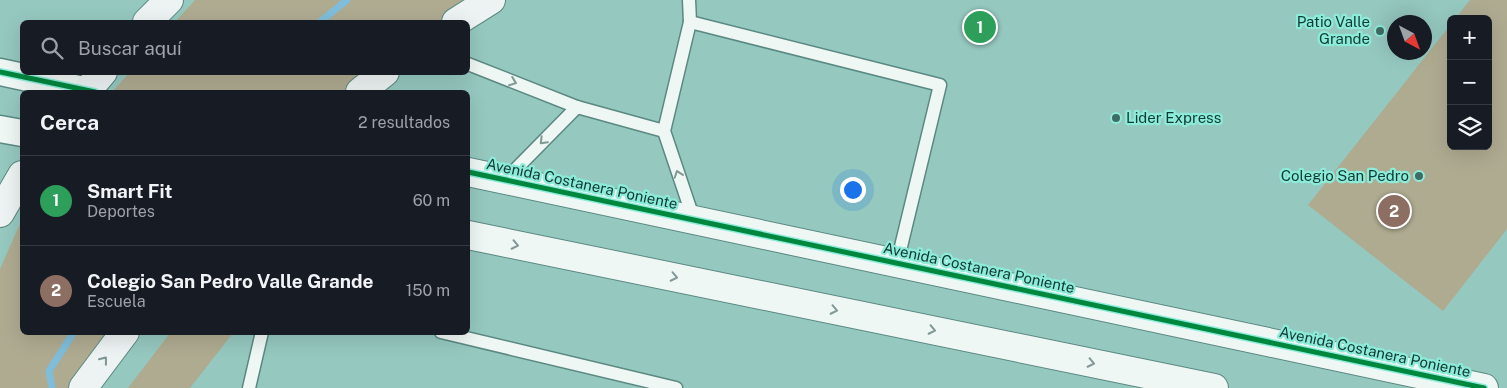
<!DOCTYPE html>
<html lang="es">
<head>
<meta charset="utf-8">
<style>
	:root { --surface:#171b24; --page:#20242c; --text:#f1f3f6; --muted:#9ea1a6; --line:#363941; --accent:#a1b6b4 }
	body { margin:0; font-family:"Public Sans",sans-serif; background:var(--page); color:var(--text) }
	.controls { position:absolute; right:15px; top:15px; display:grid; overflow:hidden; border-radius:8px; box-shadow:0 5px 20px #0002 }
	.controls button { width:45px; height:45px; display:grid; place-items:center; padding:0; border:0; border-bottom:1px solid var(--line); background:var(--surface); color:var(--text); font:25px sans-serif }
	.compass { position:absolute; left:1387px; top:15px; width:45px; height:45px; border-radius:50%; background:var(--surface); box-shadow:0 5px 20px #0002; rotate:139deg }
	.you { position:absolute; left:852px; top:189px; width:18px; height:18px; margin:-12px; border:4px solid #fff; border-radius:50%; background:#1a73e8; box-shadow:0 0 0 8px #1a73e833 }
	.badge { display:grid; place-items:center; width:32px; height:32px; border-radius:50%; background:var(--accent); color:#fff; font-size:16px; font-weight:700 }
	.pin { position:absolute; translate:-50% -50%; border:2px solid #fff; box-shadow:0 1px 5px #0006 }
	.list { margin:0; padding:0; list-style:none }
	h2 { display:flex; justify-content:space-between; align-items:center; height:65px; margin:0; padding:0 20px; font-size:21px }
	h2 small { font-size:16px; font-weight:400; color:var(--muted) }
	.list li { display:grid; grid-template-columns:32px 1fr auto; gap:15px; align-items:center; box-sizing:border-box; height:90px; padding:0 20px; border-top:1px solid var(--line) }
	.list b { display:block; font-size:19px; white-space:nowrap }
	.list p { margin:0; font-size:16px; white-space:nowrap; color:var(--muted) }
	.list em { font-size:16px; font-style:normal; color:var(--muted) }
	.icon { flex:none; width:28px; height:28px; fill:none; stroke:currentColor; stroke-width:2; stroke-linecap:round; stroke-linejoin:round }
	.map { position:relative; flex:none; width:1507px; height:388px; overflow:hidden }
	.search { position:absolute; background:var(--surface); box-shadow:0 5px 20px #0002; left:20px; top:20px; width:450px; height:55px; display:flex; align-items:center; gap:12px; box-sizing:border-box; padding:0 18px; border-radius:8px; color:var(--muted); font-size:19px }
	.panel { position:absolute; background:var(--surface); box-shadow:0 5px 20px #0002; left:20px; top:90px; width:450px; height:245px; border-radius:8px }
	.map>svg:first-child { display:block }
	.green { fill:#afab91 }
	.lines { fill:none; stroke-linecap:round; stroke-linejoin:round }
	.stream { stroke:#7fbdda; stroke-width:7 }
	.service-casing { stroke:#5b8982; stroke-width:15 }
	.minor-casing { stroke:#5b8982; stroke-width:29 }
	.tertiary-casing { stroke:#5b8982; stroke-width:30 }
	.secondary-casing { stroke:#5b8982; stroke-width:30 }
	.service { stroke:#eff7f5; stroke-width:12 }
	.minor { stroke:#eff7f5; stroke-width:26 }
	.tertiary { stroke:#eff7f5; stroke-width:28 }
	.secondary { stroke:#edf2f2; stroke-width:28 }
	.cycleway-casing { stroke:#8cecd9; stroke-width:8 }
	.cycleway { stroke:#00873e; stroke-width:5 }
	.oneway { stroke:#809894 }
	.oneway2 { stroke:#7e9692 }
	.poi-dot { fill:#3f6c64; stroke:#8cecd9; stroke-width:2 }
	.labels { text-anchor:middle; stroke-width:4.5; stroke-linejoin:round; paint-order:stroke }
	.poi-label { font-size:15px; fill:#103a33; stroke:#8cecd9; text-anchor:end }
	.street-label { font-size:15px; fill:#103a33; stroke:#8cecd9 }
</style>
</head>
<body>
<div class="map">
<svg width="1507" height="388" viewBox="0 0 1507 388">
	<rect width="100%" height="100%" fill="#95c8bf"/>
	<!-- green -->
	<g class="green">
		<polygon points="195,0 490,0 458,22 175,22"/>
		<polygon points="1470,0 1507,0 1507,229 1443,311 1308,205 1451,24 1451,146 1488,146 1488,19 1455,19"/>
		<polygon points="129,73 387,73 358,92 112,92"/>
		<polygon points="22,219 22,332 118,333 78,388 0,388 0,269"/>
		<polygon points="170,333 233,333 190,388 128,388"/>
	</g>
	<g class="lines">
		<!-- stream -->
		<g class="stream">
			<polyline points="320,22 347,0"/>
			<polyline points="52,388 49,371 74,332"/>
		</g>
		<defs>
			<g id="service">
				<polyline points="689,0 690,22 664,131 694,220"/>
				<polyline points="690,22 940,85 897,263"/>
				<polyline points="468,64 577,107 664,131"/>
				<polyline points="505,180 577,107"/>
				<polyline points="441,332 676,388"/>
				<polyline points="249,388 262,332"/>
			</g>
			<g id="minor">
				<polyline points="0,72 88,91"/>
				<polyline points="0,129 22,133"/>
			</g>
			<g id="tertiary">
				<polyline points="468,172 1484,388"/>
				<polyline points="468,235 1214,388"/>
			</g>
			<g id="secondary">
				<polyline points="147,22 169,0"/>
				<polyline points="456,22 491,0"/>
				<polyline points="86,92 103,72"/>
				<polyline points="360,92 385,72"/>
				<polyline points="0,213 22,175"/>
				<polyline points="83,388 125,332"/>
			</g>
		</defs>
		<!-- service casing -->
		<use href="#service" class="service-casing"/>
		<!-- minor casing -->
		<use href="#minor" class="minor-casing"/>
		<!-- tertiary casing -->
		<use href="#tertiary" class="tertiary-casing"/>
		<!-- secondary casing -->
		<use href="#secondary" class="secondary-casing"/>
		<!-- service -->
		<use href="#service" class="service"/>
		<!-- minor -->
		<use href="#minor" class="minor"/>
		<!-- tertiary -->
		<use href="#tertiary" class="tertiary"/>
		<!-- secondary -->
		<use href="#secondary" class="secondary"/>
		<defs>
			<g id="cycleway">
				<polyline points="0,72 95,92"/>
				<polyline points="468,172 1484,388"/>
			</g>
		</defs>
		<!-- cycleway casing -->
		<use href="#cycleway" class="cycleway-casing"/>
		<!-- cycleway -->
		<use href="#cycleway" class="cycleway"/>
	</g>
	<!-- one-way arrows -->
	<defs><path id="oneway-chevron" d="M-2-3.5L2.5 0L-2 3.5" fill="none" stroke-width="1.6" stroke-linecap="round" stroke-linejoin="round" transform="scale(1.25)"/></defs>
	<g class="oneway">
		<use href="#oneway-chevron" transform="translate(513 82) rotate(21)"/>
		<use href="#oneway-chevron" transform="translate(543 141) rotate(135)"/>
		<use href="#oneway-chevron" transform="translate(678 174) rotate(-109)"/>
		<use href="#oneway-chevron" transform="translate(515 245) rotate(12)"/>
		<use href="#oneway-chevron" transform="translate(674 277) rotate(12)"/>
		<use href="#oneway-chevron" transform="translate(834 310) rotate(12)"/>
		<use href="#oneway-chevron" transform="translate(932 330) rotate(12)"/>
		<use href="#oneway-chevron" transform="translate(1091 363) rotate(12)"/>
	</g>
	<use class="oneway2" href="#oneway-chevron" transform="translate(104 360) rotate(-52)"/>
	<!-- markers -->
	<g class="poi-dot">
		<circle cx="1380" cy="31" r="5"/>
		<circle cx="1116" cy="118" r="5"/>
		<circle cx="1419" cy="176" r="5"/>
	</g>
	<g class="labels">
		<!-- poi labels -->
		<g class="poi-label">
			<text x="1370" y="27">Patio Valle<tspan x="1370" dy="17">Grande</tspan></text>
			<text x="1126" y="123" text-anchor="start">Lider Express</text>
			<text x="1409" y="181">Colegio San Pedro</text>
		</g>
		<!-- street labels -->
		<g class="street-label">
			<text transform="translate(582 184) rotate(12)" y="5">Avenida Costanera Poniente</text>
			<text transform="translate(979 268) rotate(12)" y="5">Avenida Costanera Poniente</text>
			<text transform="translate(1375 352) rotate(12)" y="5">Avenida Costanera Poniente</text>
		</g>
	</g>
</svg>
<div class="controls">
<button>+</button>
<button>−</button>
<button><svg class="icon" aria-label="layers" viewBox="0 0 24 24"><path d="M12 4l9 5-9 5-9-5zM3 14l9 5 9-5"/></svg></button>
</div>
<svg class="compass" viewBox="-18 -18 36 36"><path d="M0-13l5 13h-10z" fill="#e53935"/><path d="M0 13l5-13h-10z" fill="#9ea1a6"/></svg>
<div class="you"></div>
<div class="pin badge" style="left:980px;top:27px;background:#2e9e5b">1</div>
<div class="pin badge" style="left:1394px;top:211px;background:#8d6e63">2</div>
<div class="search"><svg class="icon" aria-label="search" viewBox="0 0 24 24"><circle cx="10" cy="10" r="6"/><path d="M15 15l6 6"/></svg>Buscar aquí</div>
<section class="panel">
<h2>Cerca<small>2 resultados</small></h2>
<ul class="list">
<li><span class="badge" style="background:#2e9e5b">1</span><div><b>Smart Fit</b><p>Deportes</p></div><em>60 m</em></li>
<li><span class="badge" style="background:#8d6e63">2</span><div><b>Colegio San Pedro Valle Grande</b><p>Escuela</p></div><em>150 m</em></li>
</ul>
</section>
</div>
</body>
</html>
